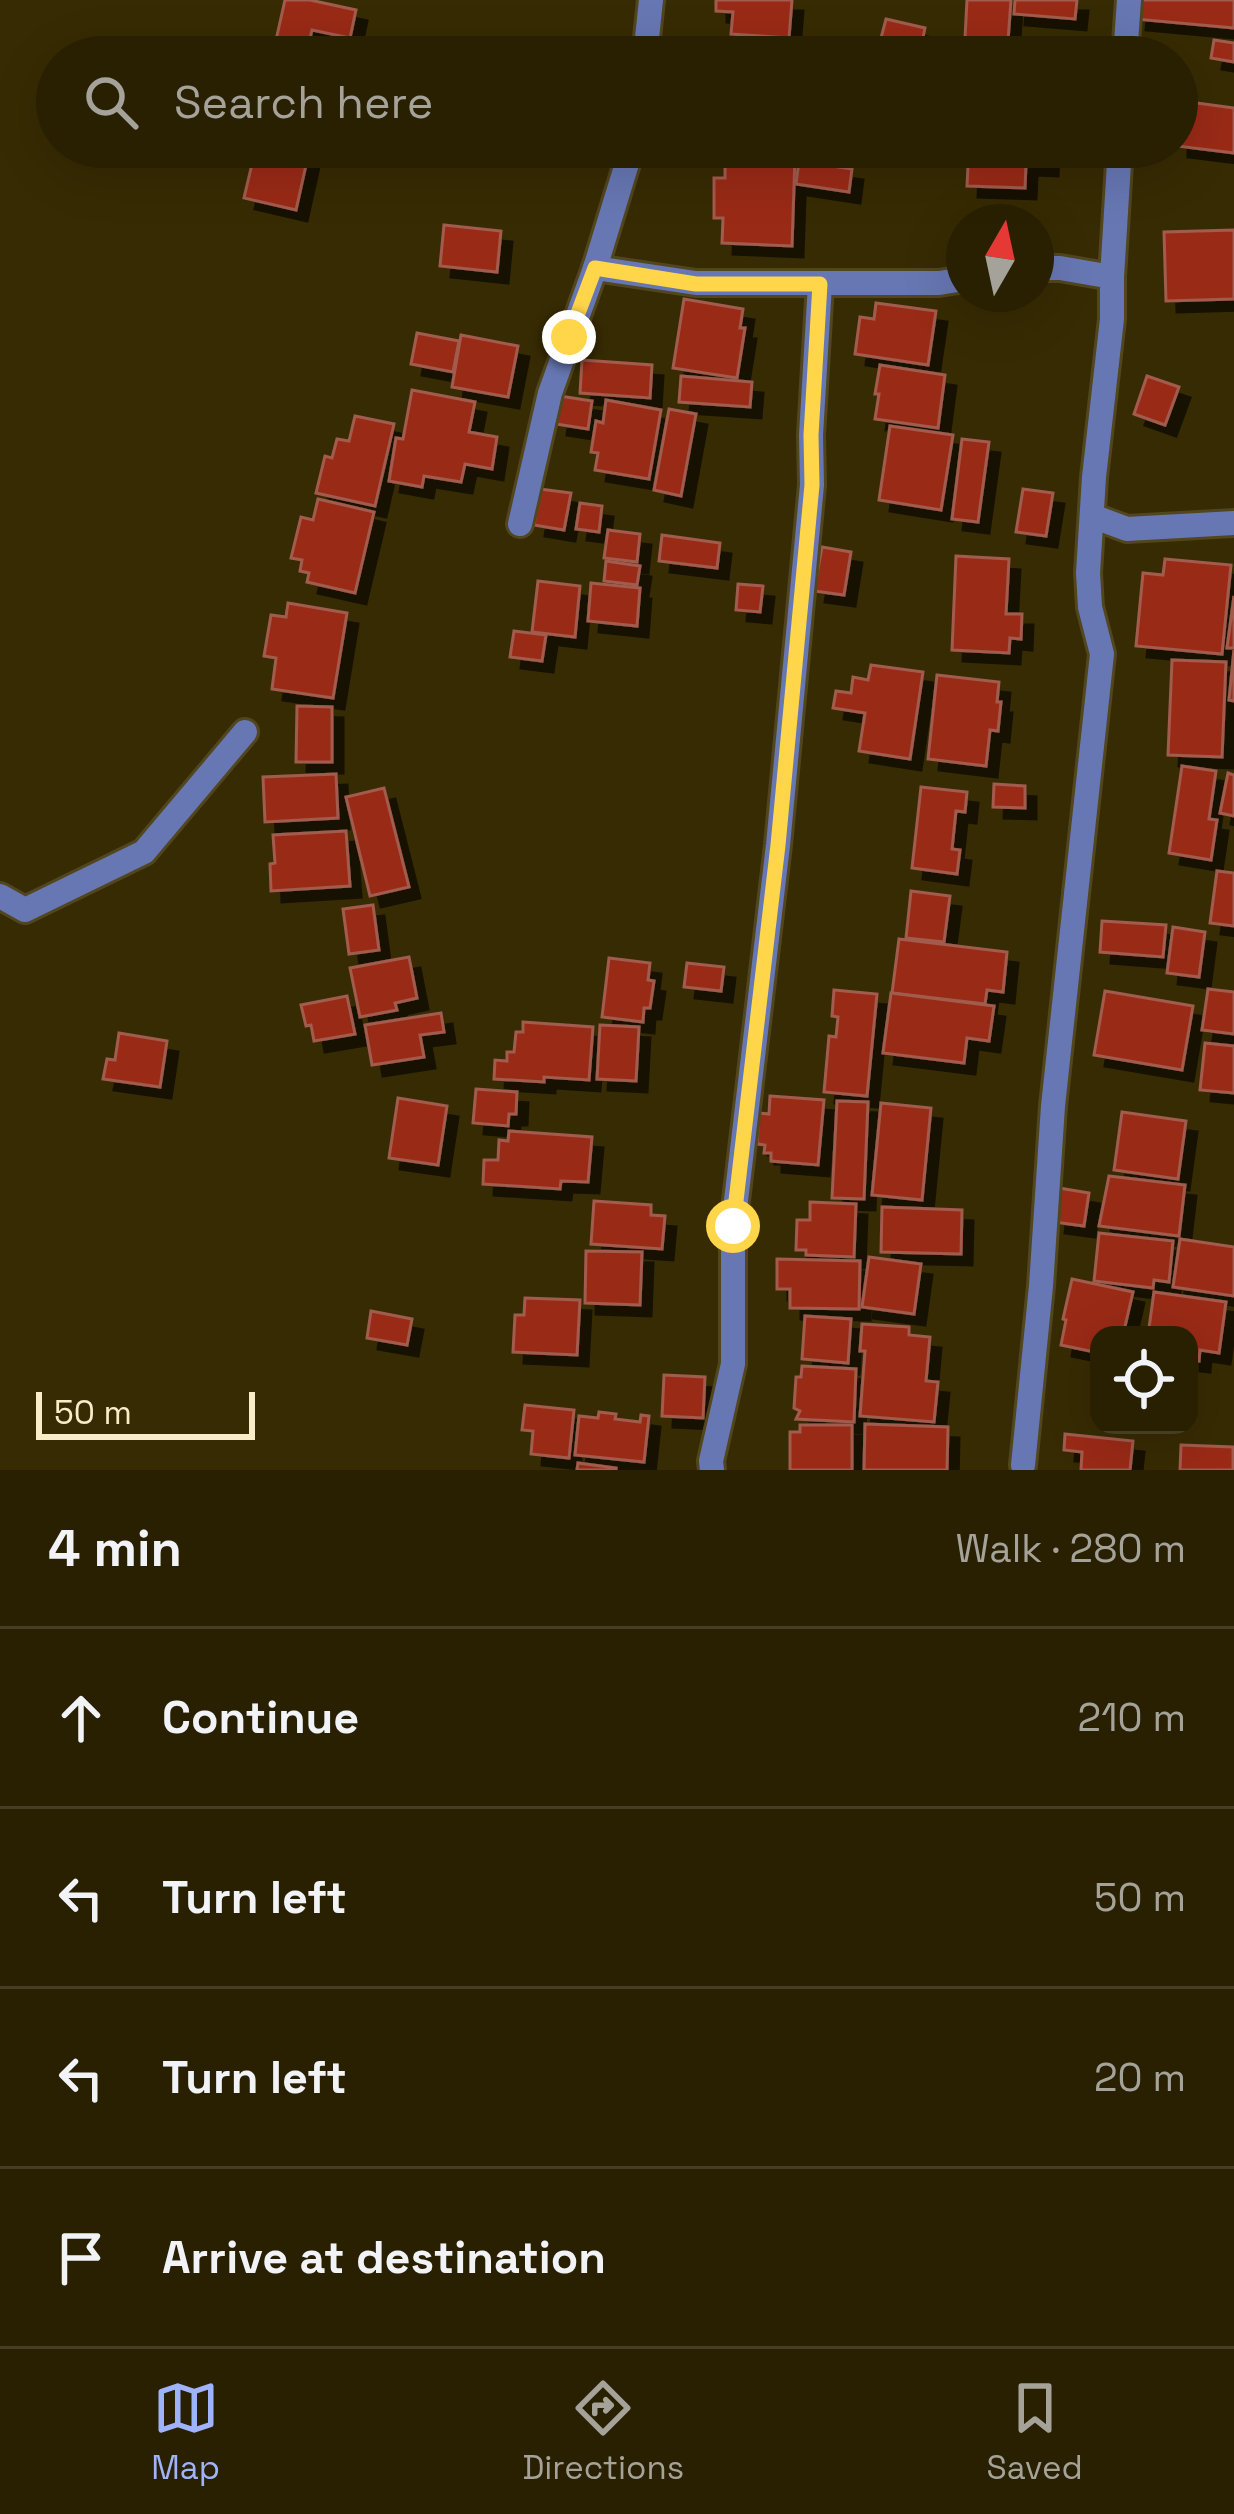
<!DOCTYPE html>
<html lang="en">
<head>
<meta charset="utf-8">
<style>
	:root { --surface:#292002; --page:#31280c; --text:#f1f3f6; --muted:#a5a399; --line:#453e24; --accent:#9fb3fd }
	body { margin:0; font-family:"Space Grotesk",sans-serif; background:var(--page); color:var(--text) }
	.controls { position:absolute; right:36px; bottom:36px; display:grid; overflow:hidden; border-radius:24px; box-shadow:0 12px 48px #0002 }
	.controls button { width:108px; height:108px; display:grid; place-items:center; padding:0; border:0; border-bottom:3px solid var(--line); background:var(--surface); color:var(--text); font:60px sans-serif }
	.compass { position:absolute; left:946px; top:204px; width:108px; height:108px; border-radius:50%; background:var(--surface); box-shadow:0 12px 48px #0002; rotate:9deg }
	.scale { position:absolute; left:36px; bottom:30px; width:219px; box-sizing:border-box; padding-left:12px; border:6px solid #f9edc9; border-top:0; font-size:33px; line-height:42px; white-space:nowrap; color:#f9edc9; -webkit-text-stroke:9px #372b03; paint-order:stroke }
	.stop { position:absolute; width:36px; height:36px; margin:-27px; border:9px solid #ffd54a; border-radius:50%; background:#fff }
	.stop.end { background:#ffd54a; border-color:#fff; box-shadow:0 3px 12px #0008 }
	.list { margin:0; padding:0; list-style:none }
	h2 { display:flex; justify-content:space-between; align-items:center; height:156px; margin:0; padding:0 48px; font-size:51px }
	h2 small { font-size:39px; font-weight:400; color:var(--muted) }
	.list li { display:grid; grid-template-columns:78px 1fr auto; gap:36px; align-items:center; box-sizing:border-box; height:180px; padding:0 48px; border-top:3px solid var(--line) }
	.list b { display:block; font-size:45px; white-space:nowrap }
	.list em { font-size:39px; font-style:normal; color:var(--muted) }
	.icon { flex:none; width:66px; height:66px; fill:none; stroke:currentColor; stroke-width:2; stroke-linecap:round; stroke-linejoin:round }
	.map { position:relative; flex:none; width:1234px; height:1470px; overflow:hidden }
	.search { position:absolute; background:var(--surface); box-shadow:0 12px 48px #0002; left:36px; right:36px; top:36px; height:132px; display:flex; align-items:center; gap:30px; box-sizing:border-box; padding:0 42px; border-radius:66px; color:var(--muted); font-size:45px }
	.sheet { height:876px; background:var(--surface) }
	nav { display:flex; justify-content:space-around; align-items:center; box-sizing:border-box; height:168px; border-top:3px solid var(--line); background:var(--surface); font-size:33px; color:var(--muted) }
	nav a { display:grid; justify-items:center; gap:6px }
	nav .on { color:var(--accent) }
	.map>svg:first-child { display:block }
	.building { fill:#992b19; stroke:#a25b4d; stroke-width:3; filter:url(#shadow) }
	.lines { fill:none; stroke-linecap:round; stroke-linejoin:round }
	.minor-casing { stroke:#52461f; stroke-width:30 }
	.minor { stroke:#6777b3; stroke-width:24 }
	.route { stroke:#ffd54a; stroke-width:15 }
</style>
</head>
<body>
<div class="map">
<svg width="1234" height="1470" viewBox="0 0 1234 1470">
	<defs>
		<filter id="shadow"><feDropShadow dx="11" dy="11" stdDeviation="0" flood-color="#0009"/></filter>
	</defs>
	<rect width="100%" height="100%" fill="#372b03"/>
	<!-- building -->
	<g class="building">
		<polygon points="285,0 310,0 356,10 350,38 312,30 308,47 276,40"/>
		<polygon points="716,0 792,0 789,38 731,34 733,12 716,11"/>
		<polygon points="967,0 1011,0 1008,41 965,38"/>
		<polygon points="1015,0 1077,0 1075,19 1014,14"/>
		<polygon points="1137,0 1234,0 1234,28 1135,19"/>
		<polygon points="886,19 925,28 919,57 895,57 877,53"/>
		<polygon points="1214,40 1234,43 1234,62 1211,58"/>
		<polygon points="965,43 1015,50 1014,57 964,57"/>
		<polygon points="756,47 793,50 792,57 756,57"/>
		<polygon points="1182,101 1234,108 1234,153 1177,146 1177,119 1180,119"/>
		<polygon points="256,147 310,147 296,210 244,198"/>
		<polygon points="719,147 794,147 794,151 719,149"/>
		<polygon points="974,147 1048,147 1047,165 1026,164 1025,188 967,186 968,166 973,166"/>
		<polygon points="725,155 795,157 792,246 722,243 723,218 714,218 714,178 725,178"/>
		<polygon points="799,161 852,169 849,192 796,184"/>
		<polygon points="444,225 501,231 497,272 440,266"/>
		<polygon points="1234,230 1234,299 1166,301 1164,232"/>
		<polygon points="684,299 743,309 740,328 745,328 737,378 673,368"/>
		<polygon points="876,303 936,311 928,365 855,354 860,317 874,319"/>
		<polygon points="417,333 459,341 453,372 411,364"/>
		<polygon points="461,335 518,346 508,397 452,387"/>
		<polygon points="582,360 652,365 650,398 580,393"/>
		<polygon points="880,365 945,375 938,428 875,419 879,394 875,394"/>
		<polygon points="681,376 752,382 750,407 679,402"/>
		<polygon points="1147,376 1179,387 1165,425 1134,414"/>
		<polygon points="412,390 475,402 469,432 497,437 492,469 465,464 461,482 424,476 422,487 389,481 396,438 403,439"/>
		<polygon points="560,396 592,401 588,429 556,424"/>
		<polygon points="606,400 661,410 649,479 595,470 598,453 591,452 596,421 603,423"/>
		<polygon points="669,409 696,414 681,496 654,490"/>
		<polygon points="355,416 394,424 375,506 316,493 325,456 332,458 337,439 349,441"/>
		<polygon points="890,426 953,435 941,510 879,500"/>
		<polygon points="962,439 989,442 978,522 952,519"/>
		<polygon points="540,489 571,493 564,530 534,525"/>
		<polygon points="1023,489 1053,493 1046,536 1016,532"/>
		<polygon points="318,499 374,512 355,593 307,582 309,573 300,571 302,560 291,558 301,517 313,520"/>
		<polygon points="580,503 602,506 599,532 576,529"/>
		<polygon points="608,530 640,534 637,562 604,558"/>
		<polygon points="662,535 720,543 717,568 659,561"/>
		<polygon points="822,547 851,552 844,595 814,591"/>
		<polygon points="956,556 1009,559 1006,614 1022,614 1021,639 1010,638 1009,653 952,650"/>
		<polygon points="1165,559 1231,565 1222,654 1136,646 1143,573 1163,575"/>
		<polygon points="606,561 640,566 637,585 604,581"/>
		<polygon points="538,581 580,586 575,637 532,632"/>
		<polygon points="591,583 640,588 637,626 588,621"/>
		<polygon points="738,584 763,586 760,612 736,610"/>
		<polygon points="1234,596 1234,648 1227,648"/>
		<polygon points="288,603 347,613 333,698 272,689 276,658 264,656 271,615 286,617"/>
		<polygon points="514,631 546,635 542,661 510,657"/>
		<polygon points="1234,650 1234,701 1229,700"/>
		<polygon points="1172,660 1226,662 1222,757 1168,755"/>
		<polygon points="871,665 923,672 910,759 859,751 865,713 833,708 836,691 851,693 853,677 868,680"/>
		<polygon points="937,675 999,682 997,702 1001,702 998,731 990,730 986,766 928,759"/>
		<polygon points="297,706 332,707 332,762 296,762"/>
		<polygon points="1182,766 1216,771 1209,819 1217,820 1211,860 1169,853"/>
		<polygon points="1228,773 1234,775 1234,816 1220,813"/>
		<polygon points="336,774 338,818 265,822 263,777"/>
		<polygon points="994,784 1025,786 1025,808 993,807"/>
		<polygon points="921,787 967,792 965,812 956,811 952,849 960,850 957,874 912,868"/>
		<polygon points="384,788 409,887 370,896 346,797"/>
		<polygon points="346,831 350,886 271,891 270,864 275,863 273,835"/>
		<polygon points="1217,871 1234,873 1234,926 1210,923"/>
		<polygon points="911,891 950,896 944,942 906,938"/>
		<polygon points="373,905 379,950 349,954 343,909"/>
		<polygon points="1102,921 1166,925 1163,957 1100,952"/>
		<polygon points="1173,927 1205,932 1199,977 1167,973"/>
		<polygon points="899,939 1007,952 1003,992 987,990 985,1004 892,993"/>
		<polygon points="409,957 417,998 395,1003 397,1010 360,1017 350,968"/>
		<polygon points="609,958 650,963 648,980 654,981 650,1008 644,1008 643,1022 602,1017"/>
		<polygon points="687,963 724,967 721,991 684,987"/>
		<polygon points="1208,989 1234,992 1234,1034 1202,1030"/>
		<polygon points="834,990 877,994 867,1096 824,1092 829,1036 836,1037 838,1017 832,1016"/>
		<polygon points="1105,991 1193,1006 1182,1070 1094,1055"/>
		<polygon points="891,993 994,1006 989,1041 967,1038 964,1063 883,1053"/>
		<polygon points="347,996 355,1034 314,1041 311,1025 306,1026 301,1005"/>
		<polygon points="441,1013 444,1032 420,1035 424,1057 372,1065 365,1025"/>
		<polygon points="523,1022 593,1027 589,1080 544,1077 544,1082 494,1079 495,1060 507,1061 507,1052 514,1052 516,1032 523,1032"/>
		<polygon points="600,1025 639,1027 636,1081 597,1079"/>
		<polygon points="119,1033 167,1041 160,1087 103,1079 107,1059 115,1060"/>
		<polygon points="1205,1043 1234,1046 1234,1093 1200,1090"/>
		<polygon points="476,1089 517,1092 516,1114 509,1114 508,1126 473,1123"/>
		<polygon points="770,1096 824,1100 818,1165 771,1161 771,1153 764,1153 765,1145 757,1144 759,1113 769,1114"/>
		<polygon points="398,1098 447,1106 438,1165 389,1158"/>
		<polygon points="837,1101 868,1102 864,1199 832,1198"/>
		<polygon points="881,1103 931,1108 922,1200 872,1195"/>
		<polygon points="1122,1112 1186,1121 1178,1179 1114,1170"/>
		<polygon points="509,1131 592,1137 588,1182 561,1181 560,1189 483,1184 484,1160 498,1160 499,1140 508,1141"/>
		<polygon points="1109,1176 1185,1185 1179,1236 1099,1226"/>
		<polygon points="1059,1188 1089,1193 1084,1226 1054,1222"/>
		<polygon points="594,1201 651,1205 651,1215 665,1216 662,1249 591,1244"/>
		<polygon points="810,1202 856,1204 854,1257 806,1255 806,1250 796,1250 797,1220 810,1220"/>
		<polygon points="882,1207 962,1210 961,1254 881,1252"/>
		<polygon points="1099,1233 1173,1241 1169,1282 1154,1280 1153,1288 1094,1281"/>
		<polygon points="1180,1239 1234,1247 1234,1296 1173,1287"/>
		<polygon points="586,1251 642,1252 640,1305 585,1303"/>
		<polygon points="869,1257 921,1264 914,1314 862,1307"/>
		<polygon points="777,1259 860,1261 859,1309 790,1308 790,1289 777,1289"/>
		<polygon points="1072,1279 1133,1292 1123,1335 1099,1335 1099,1353 1061,1345 1066,1320 1063,1319"/>
		<polygon points="1154,1292 1226,1302 1219,1353 1200,1350 1199,1361 1189,1360 1189,1335 1148,1335"/>
		<polygon points="525,1298 580,1300 577,1355 513,1352 515,1315 524,1315"/>
		<polygon points="371,1311 412,1319 407,1345 367,1338"/>
		<polygon points="805,1316 851,1319 848,1363 802,1359"/>
		<polygon points="862,1324 909,1327 909,1335 930,1337 926,1381 938,1382 934,1422 860,1416 865,1351 860,1351"/>
		<polygon points="802,1366 856,1369 854,1422 796,1419 800,1411 794,1408 796,1377 801,1377"/>
		<polygon points="664,1375 705,1377 703,1418 662,1416"/>
		<polygon points="525,1405 574,1410 569,1458 531,1454 533,1431 522,1430"/>
		<polygon points="599,1412 616,1414 615,1419 640,1422 641,1415 649,1416 644,1462 575,1455 579,1416 598,1418"/>
		<polygon points="865,1424 948,1427 947,1470 864,1470"/>
		<polygon points="800,1425 852,1425 852,1470 790,1470 790,1432 800,1432"/>
		<polygon points="1065,1434 1133,1441 1130,1470 1081,1470 1082,1452 1064,1450"/>
		<polygon points="1181,1445 1233,1447 1233,1470 1180,1470"/>
		<polygon points="578,1463 616,1468 616,1470 577,1470"/>
	</g>
	<g class="lines">
		<defs>
			<g id="minor">
				<polyline points="645,57 651,0"/>
				<polyline points="1125,57 1129,0"/>
				<polyline points="595,268 696,283 939,283 964,279"/>
				<polyline points="1112,277 1120,147"/>
				<polyline points="1092,516 1127,529 1234,523"/>
				<polyline points="520,524 550,393 595,268 632,147"/>
				<polyline points="0,896 25,910 144,852 245,732"/>
				<polyline points="1023,1465 1041,1286 1053,1106 1102,654 1090,607 1088,573 1094,477 1112,319 1112,277 1060,268 1036,268"/>
				<polyline points="712,1470 711,1461 733,1364 733,1226 778,845 812,485 811,435 820,284"/>
			</g>
		</defs>
		<!-- minor casing -->
		<use href="#minor" class="minor-casing"/>
		<!-- minor -->
		<use href="#minor" class="minor"/>
	</g>
	<g class="lines">
		<!-- route -->
		<polyline class="route" points="569,337 595,268 696,284 820,284 811,435 812,485 778,845 733,1226"/>
	</g>
</svg>
<div class="controls">
<button><svg class="icon" aria-label="locate" viewBox="0 0 24 24"><circle cx="12" cy="12" r="6"/><path d="M12 2v4M12 18v4M2 12h4M18 12h4"/></svg></button>
</div>
<svg class="compass" viewBox="-18 -18 36 36"><path d="M0-13l5 13h-10z" fill="#e53935"/><path d="M0 13l5-13h-10z" fill="#a5a399"/></svg>
<div class="scale">50 m</div>
<div class="stop" style="left:733px;top:1226px"></div>
<div class="stop end" style="left:569px;top:337px"></div>
<div class="search"><svg class="icon" aria-label="search" viewBox="0 0 24 24"><circle cx="10" cy="10" r="6"/><path d="M15 15l6 6"/></svg>Search here</div>
</div>
<section class="sheet">
<h2>4 min<small>Walk · 280 m</small></h2>
<ul class="list">
<li><svg class="icon" aria-label="ahead" viewBox="0 0 24 24"><path d="M12 20V5M6 11l6-6 6 6"/></svg><div><b>Continue</b></div><em>210 m</em></li>
<li><svg class="icon" aria-label="left" viewBox="0 0 24 24"><path d="M17 20v-9H6M10 6l-5 5 5 5"/></svg><div><b>Turn left</b></div><em>50 m</em></li>
<li><svg class="icon" aria-label="left" viewBox="0 0 24 24"><path d="M17 20v-9H6M10 6l-5 5 5 5"/></svg><div><b>Turn left</b></div><em>20 m</em></li>
<li><svg class="icon" aria-label="arrive" viewBox="0 0 24 24"><path d="M6 21V4h12l-3 4 3 4H6"/></svg><div><b>Arrive at destination</b></div></li>
</ul>
</section>
<nav>
<a class="on"><svg class="icon" aria-label="map" viewBox="0 0 24 24"><path d="M3 6l6-2 6 2 6-2v14l-6 2-6-2-6 2zM9 4v14M15 6v14"/></svg>Map</a>
<a><svg class="icon" aria-label="directions" viewBox="0 0 24 24"><path d="M12 3l9 9-9 9-9-9zM9 14v-3h6M13 9l2 2-2 2"/></svg>Directions</a>
<a><svg class="icon" aria-label="saved" viewBox="0 0 24 24"><path d="M7 4h10v16l-5-4-5 4z"/></svg>Saved</a>
</nav>
</body>
</html>
